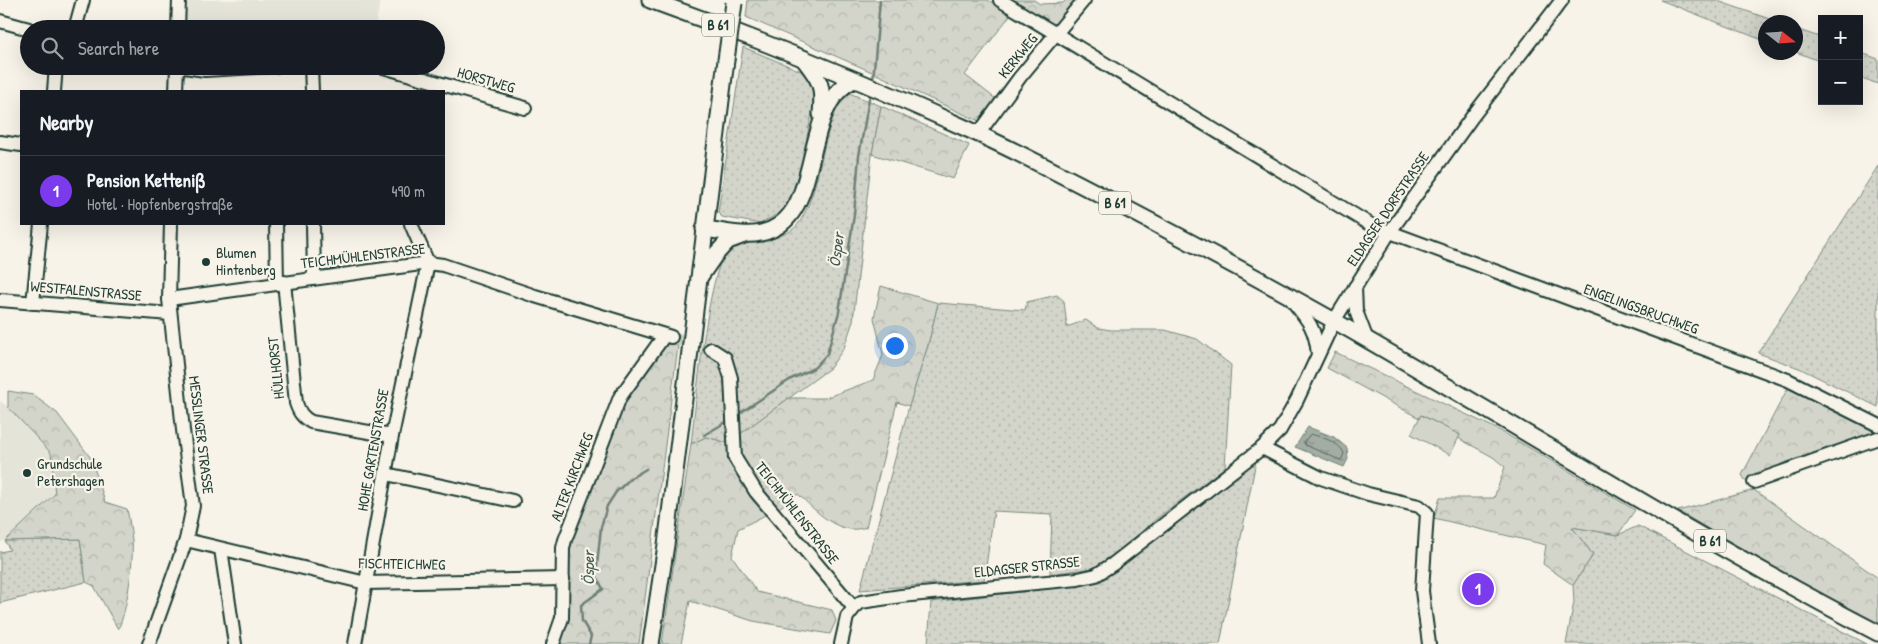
<!DOCTYPE html>
<html lang="en">
<head>
<meta charset="utf-8">
<style>
	:root { --surface:#171b24; --page:#242831; --text:#f1f3f6; --muted:#9ea1a6; --line:#363941; --accent:#7c3aed }
	body { margin:0; font-family:"Patrick Hand",sans-serif; background:var(--page); color:var(--text) }
	.controls { position:absolute; right:15px; top:15px; display:grid; overflow:hidden; border-radius:0px; box-shadow:0 5px 20px #0002 }
	.controls button { width:45px; height:45px; display:grid; place-items:center; padding:0; border:0; border-bottom:1px solid var(--line); background:var(--surface); color:var(--text); font:25px sans-serif }
	.compass { position:absolute; left:1758px; top:15px; width:45px; height:45px; border-radius:50%; background:var(--surface); box-shadow:0 5px 20px #0002; rotate:107deg }
	.you { position:absolute; left:894px; top:345px; width:18px; height:18px; margin:-12px; border:4px solid #fff; border-radius:50%; background:#1a73e8; box-shadow:0 0 0 8px #1a73e833 }
	.badge { display:grid; place-items:center; width:32px; height:32px; border-radius:50%; background:var(--accent); color:#fff; font-size:16px; font-weight:700 }
	.pin { position:absolute; translate:-50% -50%; border:2px solid #fff; box-shadow:0 1px 5px #0006 }
	.list { margin:0; padding:0; list-style:none }
	h2 { display:flex; justify-content:space-between; align-items:center; height:65px; margin:0; padding:0 20px; font-size:21px }
	h2 small { font-size:16px; font-weight:400; color:var(--muted) }
	.list li { display:grid; grid-template-columns:32px 1fr auto; gap:15px; align-items:center; box-sizing:border-box; height:70px; padding:0 20px; border-top:1px solid var(--line) }
	.list b { display:block; font-size:19px; white-space:nowrap }
	.list p { margin:0; font-size:16px; white-space:nowrap; color:var(--muted) }
	.list em { font-size:16px; font-style:normal; color:var(--muted) }
	.icon { flex:none; width:28px; height:28px; fill:none; stroke:currentColor; stroke-width:2; stroke-linecap:round; stroke-linejoin:round }
	.map { position:relative; flex:none; width:1878px; height:644px; overflow:hidden }
	.search { position:absolute; background:var(--surface); box-shadow:0 5px 20px #0002; left:20px; top:20px; width:425px; height:55px; display:flex; align-items:center; gap:12px; box-sizing:border-box; padding:0 18px; border-radius:28px; color:var(--muted); font-size:19px }
	.panel { position:absolute; background:var(--surface); box-shadow:0 5px 20px #0002; left:20px; top:90px; width:425px; height:135px; border-radius:0px }
	.map>svg:first-child { display:block }
	.built { fill:#e5e4d9 }
	.grass { fill:url(#grass-dots); stroke:#79897f }
	.forest { fill:url(#forest-crowns); stroke:#79897f }
	.pitch { fill:#d3d5ca; stroke:#79897f }
	.water { fill:url(#water-ripples); stroke:#6f8077 }
	.lines { fill:none; stroke-linecap:round; stroke-linejoin:round }
	.shore { stroke:#546a60; stroke-width:1 }
	.stream { stroke:#6f8077; stroke-width:2.5 }
	.minor-tunnel { stroke:#cccfc4; stroke-width:12; stroke-dasharray:12 6; stroke-linecap:butt }
	.minor-casing { stroke:#1f3d34; stroke-width:16 }
	.major-casing { stroke:#1f3d34; stroke-width:19 }
	.minor { stroke:#f7f3e8; stroke-width:12 }
	.major { stroke:#f7f3e8; stroke-width:15 }
	.major-bridge-casing { stroke:#1f3d34; stroke-width:19; stroke-linecap:butt }
	.major-bridge { stroke:#f7f3e8; stroke-width:15 }
	.poi-dot { fill:#1f3d34; stroke:#f7f3e8; stroke-width:2 }
	.labels { text-anchor:middle; stroke-width:4.5; stroke-linejoin:round; paint-order:stroke }
	.shield { fill:#f7f3e8; stroke:#60746a; stroke-width:1 }
	.shield-label { font-size:14px; font-weight:bold; fill:#1f3d34 }
	.street-label { font-size:15px; fill:#1f3d34; stroke:#f7f3e8 }
	.poi-label { font-size:15px; fill:#1f3d34; stroke:#f7f3e8; text-anchor:start }
	.water-label { font-size:16px; font-style:italic; fill:#405950; stroke:#f7f3e8 }
</style>
</head>
<body>
<div class="map">
<svg width="1878" height="644" viewBox="0 0 1878 644">
	<defs>
		<pattern id="grass-dots" width="8" height="8" patternUnits="userSpaceOnUse" patternTransform="scale(1.25)"><rect width="8" height="8" fill="#d3d5ca"/><path d="M2 2h.1M6 6h.1" fill="none" stroke="#b5b8ae" stroke-width="1.8" stroke-linecap="round"/></pattern>
		<pattern id="forest-crowns" width="20" height="18" patternUnits="userSpaceOnUse" patternTransform="scale(1.25)"><rect width="20" height="18" fill="#d3d5ca"/><path d="M2 6a3 3 0 1 1 6 0M12 15a3 3 0 1 1 6 0" fill="none" stroke="#b5b8ae"/></pattern>
		<pattern id="water-ripples" width="26" height="14" patternUnits="userSpaceOnUse" patternTransform="scale(1.25)"><rect width="26" height="14" fill="#a4ada3"/><path d="M2 4q2-2 4 0t4 0M15 11q2-2 4 0t4 0" fill="none" stroke="#858e86"/></pattern>
	</defs>
	<rect width="100%" height="100%" fill="#f7f3e8"/>
	<filter id="ink" filterUnits="userSpaceOnUse"><feTurbulence type="fractalNoise" baseFrequency=".02" numOctaves="2"/><feDisplacementMap in="SourceGraphic" scale="10" xChannelSelector="R" yChannelSelector="G"/><feConvolveMatrix kernelMatrix="1 2 1 2 8 2 1 2 1" color-interpolation-filters="sRGB"/></filter>
	<g filter="url(#ink)">
		<!-- built -->
		<g class="built">
			<polygon points="184,0 380,0 375,29 183,29"/>
			<polygon points="0,401 8,407 51,453 55,494 5,541 0,542"/>
		</g>
		<!-- grass -->
		<g class="grass">
			<polygon points="1660,0 1715,0 1778,22 1766,22 1765,41"/>
			<polygon points="1796,29 1822,38 1822,62 1796,52"/>
			<polygon points="743,47 801,71 811,81 816,93 802,161 790,203 777,214 761,224 722,217 718,213"/>
			<polygon points="1859,52 1878,59 1878,84 1859,77"/>
			<path d="M847,92L881,106L872,154L853,321L844,348L830,368L728,443L706,437L691,444C695,412 708,268 727,252C748,234 786,246 801,220C824,180 820,128 847,92Z"/>
			<polygon points="1878,166 1878,407 1799,368 1758,353"/>
			<polygon points="1057,295 1064,301 1067,327 1086,320 1098,328 1111,330 1165,330 1197,339 1231,365 1225,467 1156,519 1107,561 1093,568 1050,574 1052,514 994,511 984,580 860,590 909,406 928,345 938,303 1025,310 1027,302"/>
			<polygon points="1256,461 1220,644 928,644 931,602 1082,585 1110,573"/>
			<polygon points="1638,526 1867,644 1566,644 1574,602 1573,585 1593,555 1572,527 1618,535"/>
			<polygon points="80,539 86,582 0,603 0,552 10,550 5,541"/>
		</g>
		<!-- forest -->
		<g class="forest">
			<polygon points="748,0 988,0 1011,14 965,75 997,100 981,122 863,68 746,17"/>
			<polygon points="1006,0 1034,0 1040,4 1063,3 1066,0 1077,0 1058,24 1047,26"/>
			<polygon points="881,106 969,145 953,179 872,154"/>
			<path d="M881,286L938,303L928,345L909,406L897,402L866,527C839,537 816,511 798,494L779,508L738,529L732,556L757,592L832,610L836,621L830,634L753,621L690,601L681,644H662L691,444L706,437L728,443L789,398H825L873,380L883,355L874,318Z"/>
			<polygon points="667,342 678,346 639,644 557,644 570,545 624,398"/>
			<polygon points="1335,352 1499,430 1635,510 1618,535 1572,527 1593,555 1573,585 1543,564 1546,545 1434,518 1440,498 1494,498 1505,467 1493,457 1458,438 1460,435 1421,415 1419,418 1327,368"/>
			<polygon points="1790,384 1878,429 1878,436 1747,483 1742,475"/>
			<path d="M8,391L33,395L57,413L90,457L98,479L105,502L127,509C129,519 131,530 132,540C134,559 127,613 118,629L94,586L86,582L80,539L5,541L55,494L51,453L8,407Z"/>
			<polygon points="1754,490 1878,578 1878,624 1802,584 1678,511"/>
		</g>
		<!-- pitch -->
		<polygon class="pitch" points="1421,415 1460,435 1450,455 1411,434"/>
		<!-- water -->
		<polygon class="water" points="1308,427 1334,437 1347,448 1348,459 1344,467 1295,447"/>
		<g class="lines">
			<!-- shore -->
			<path class="shore" d="M1311,434C1323,438 1338,441 1344,453L1342,459L1340,460L1305,445L1304,442Z"/>
			<!-- stream -->
			<g class="stream">
				<polyline points="873,81 880,0"/>
				<polyline points="737,415 791,379 814,368 827,354 839,312 854,215 859,156 870,93"/>
				<polyline points="704,435 728,421"/>
				<polyline points="589,644 591,636 582,621 581,605 603,589 596,575 601,527 607,506 616,492 631,478 646,469"/>
			</g>
			<!-- minor-tunnel -->
			<polyline class="minor-tunnel" points="671,337 711,349"/>
			<defs>
				<g id="minor">
					<polyline points="1000,0 1371,225 1788,380 1878,425"/>
					<polyline points="0,21 29,29"/>
					<polyline points="75,29 83,0"/>
					<polyline points="178,29 179,0"/>
					<polyline points="178,66 205,70 276,66"/>
					<polyline points="311,66 312,91"/>
					<polyline points="380,66 525,108"/>
					<polyline points="54,91 56,66"/>
					<polyline points="176,91 177,66"/>
					<polyline points="979,133 1020,77 1084,0"/>
					<polyline points="0,142 21,145"/>
					<polyline points="276,224 277,283"/>
					<polyline points="313,224 314,278"/>
					<polyline points="411,224 428,263"/>
					<path d="M284,282L296,403C299,412 302,417 311,422L392,436"/>
					<polyline points="1355,287 1356,311 1367,340"/>
					<path d="M1290,298C1307,319 1315,326 1318,354"/>
					<polyline points="169,299 428,263 443,265 535,296 671,337"/>
					<polyline points="0,300 170,314"/>
					<polyline points="33,303 41,224"/>
					<polyline points="711,349 725,358 731,378 735,458 756,492 854,608"/>
					<polyline points="1262,448 1321,478 1368,494 1419,506 1427,513 1422,591 1429,644"/>
					<polyline points="386,474 513,501"/>
					<polyline points="1754,482 1878,438"/>
					<polyline points="186,540 366,583 563,579"/>
					<polyline points="221,549 235,644"/>
					<polyline points="149,644 186,540 193,506 183,430 169,299 171,224"/>
					<polyline points="355,644 392,436 428,263"/>
					<polyline points="553,644 562,618 563,548 565,540 620,397 664,336"/>
					<polyline points="841,644 847,617 854,608 861,602 901,596 1078,579 1096,575 1113,564 1262,448 1280,430 1297,400 1334,321 1389,233 1472,117 1562,0"/>
				</g>
				<g id="major">
					<path d="M650,0C759,39 867,83 972,131C1033,159 1093,191 1152,222C1224,260 1295,298 1366,339C1536,437 1703,542 1878,633"/>
					<path d="M803,58C820,80 824,85 821,114"/>
					<path d="M704,229C723,231 743,237 761,233C827,219 797,106 854,80"/>
					<polyline points="699,278 715,255 728,241 744,235"/>
					<polyline points="651,644 666,545 726,60"/>
				</g>
			</defs>
			<!-- minor casing -->
			<use href="#minor" class="minor-casing"/>
			<!-- major casing -->
			<use href="#major" class="major-casing"/>
			<!-- minor -->
			<use href="#minor" class="minor"/>
			<!-- major -->
			<use href="#major" class="major"/>
			<defs>
				<polyline id="major-bridge" points="726,60 734,3"/>
			</defs>
			<!-- major-bridge casing -->
			<use href="#major-bridge" class="major-bridge-casing"/>
			<!-- major-bridge -->
			<use href="#major-bridge" class="major-bridge"/>
		</g>
	</g>
	<!-- markers -->
	<g class="poi-dot">
		<circle cx="206" cy="262" r="5"/>
		<circle cx="27" cy="473" r="5"/>
	</g>
	<g class="labels">
		<!-- shield labels -->
		<g class="shield">
			<rect x="702" y="13.5" width="32" height="23" rx="4"/>
			<rect x="1099" y="191.5" width="32" height="23" rx="4"/>
			<rect x="1694" y="529.5" width="32" height="23" rx="4"/>
		</g>
		<g class="shield-label">
			<text x="718" y="30">B 61</text>
			<text x="1115" y="208">B 61</text>
			<text x="1710" y="546">B 61</text>
		</g>
		<!-- street labels -->
		<g class="street-label">
			<text transform="translate(1018 56) rotate(-51)" y="5">KERKWEG</text>
			<text transform="translate(486 80) rotate(16)" y="5">HORSTWEG</text>
			<text transform="translate(1388 209) rotate(-56)" y="5">ELDAGSER DORFSTRASSE</text>
			<text transform="translate(363 256) rotate(-7)" y="5">TEICHMÜHLENSTRASSE</text>
			<text transform="translate(86 291) rotate(5)" y="5">WESTFALENSTRASSE</text>
			<text transform="translate(1641 309) rotate(20)" y="5">ENGELINGSBRUCHWEG</text>
			<text transform="translate(276 368) rotate(-96)" y="5">HÜLLHORST</text>
			<text transform="translate(201 435) rotate(83)" y="5">MESSLINGER STRASSE</text>
			<text transform="translate(373 450) rotate(-80)" y="5">HOHE GARTENSTRASSE</text>
			<text transform="translate(572 477) rotate(-69)" y="5">ALTER KIRCHWEG</text>
			<text transform="translate(797 513) rotate(52)" y="5">TEICHMÜHLENSTRASSE</text>
			<text transform="translate(402 564) rotate(1)" y="5">FISCHTEICHWEG</text>
			<text transform="translate(1027 567) rotate(-6)" y="5">ELDAGSER STRASSE</text>
		</g>
		<!-- poi labels -->
		<g class="poi-label">
			<text x="216" y="258">Blumen<tspan x="216" dy="17">Hintenberg</tspan></text>
			<text x="37" y="469">Grundschule<tspan x="37" dy="17">Petershagen</tspan></text>
		</g>
		<!-- water labels -->
		<g class="water-label">
			<text transform="translate(836 250) rotate(-83)" y="6">Ösper</text>
			<text transform="translate(588 568) rotate(-90)" y="6">Ösper</text>
		</g>
	</g>
</svg>
<div class="controls">
<button>+</button>
<button>−</button>
</div>
<svg class="compass" viewBox="-18 -18 36 36"><path d="M0-13l5 13h-10z" fill="#e53935"/><path d="M0 13l5-13h-10z" fill="#9ea1a6"/></svg>
<div class="you"></div>
<div class="pin badge" style="left:1478px;top:589px">1</div>
<div class="search"><svg class="icon" aria-label="search" viewBox="0 0 24 24"><circle cx="10" cy="10" r="6"/><path d="M15 15l6 6"/></svg>Search here</div>
<section class="panel">
<h2>Nearby<small></small></h2>
<ul class="list">
<li><span class="badge">1</span><div><b>Pension Ketteniß</b><p>Hotel · Hopfenbergstraße</p></div><em>490 m</em></li>
</ul>
</section>
</div>
</body>
</html>
